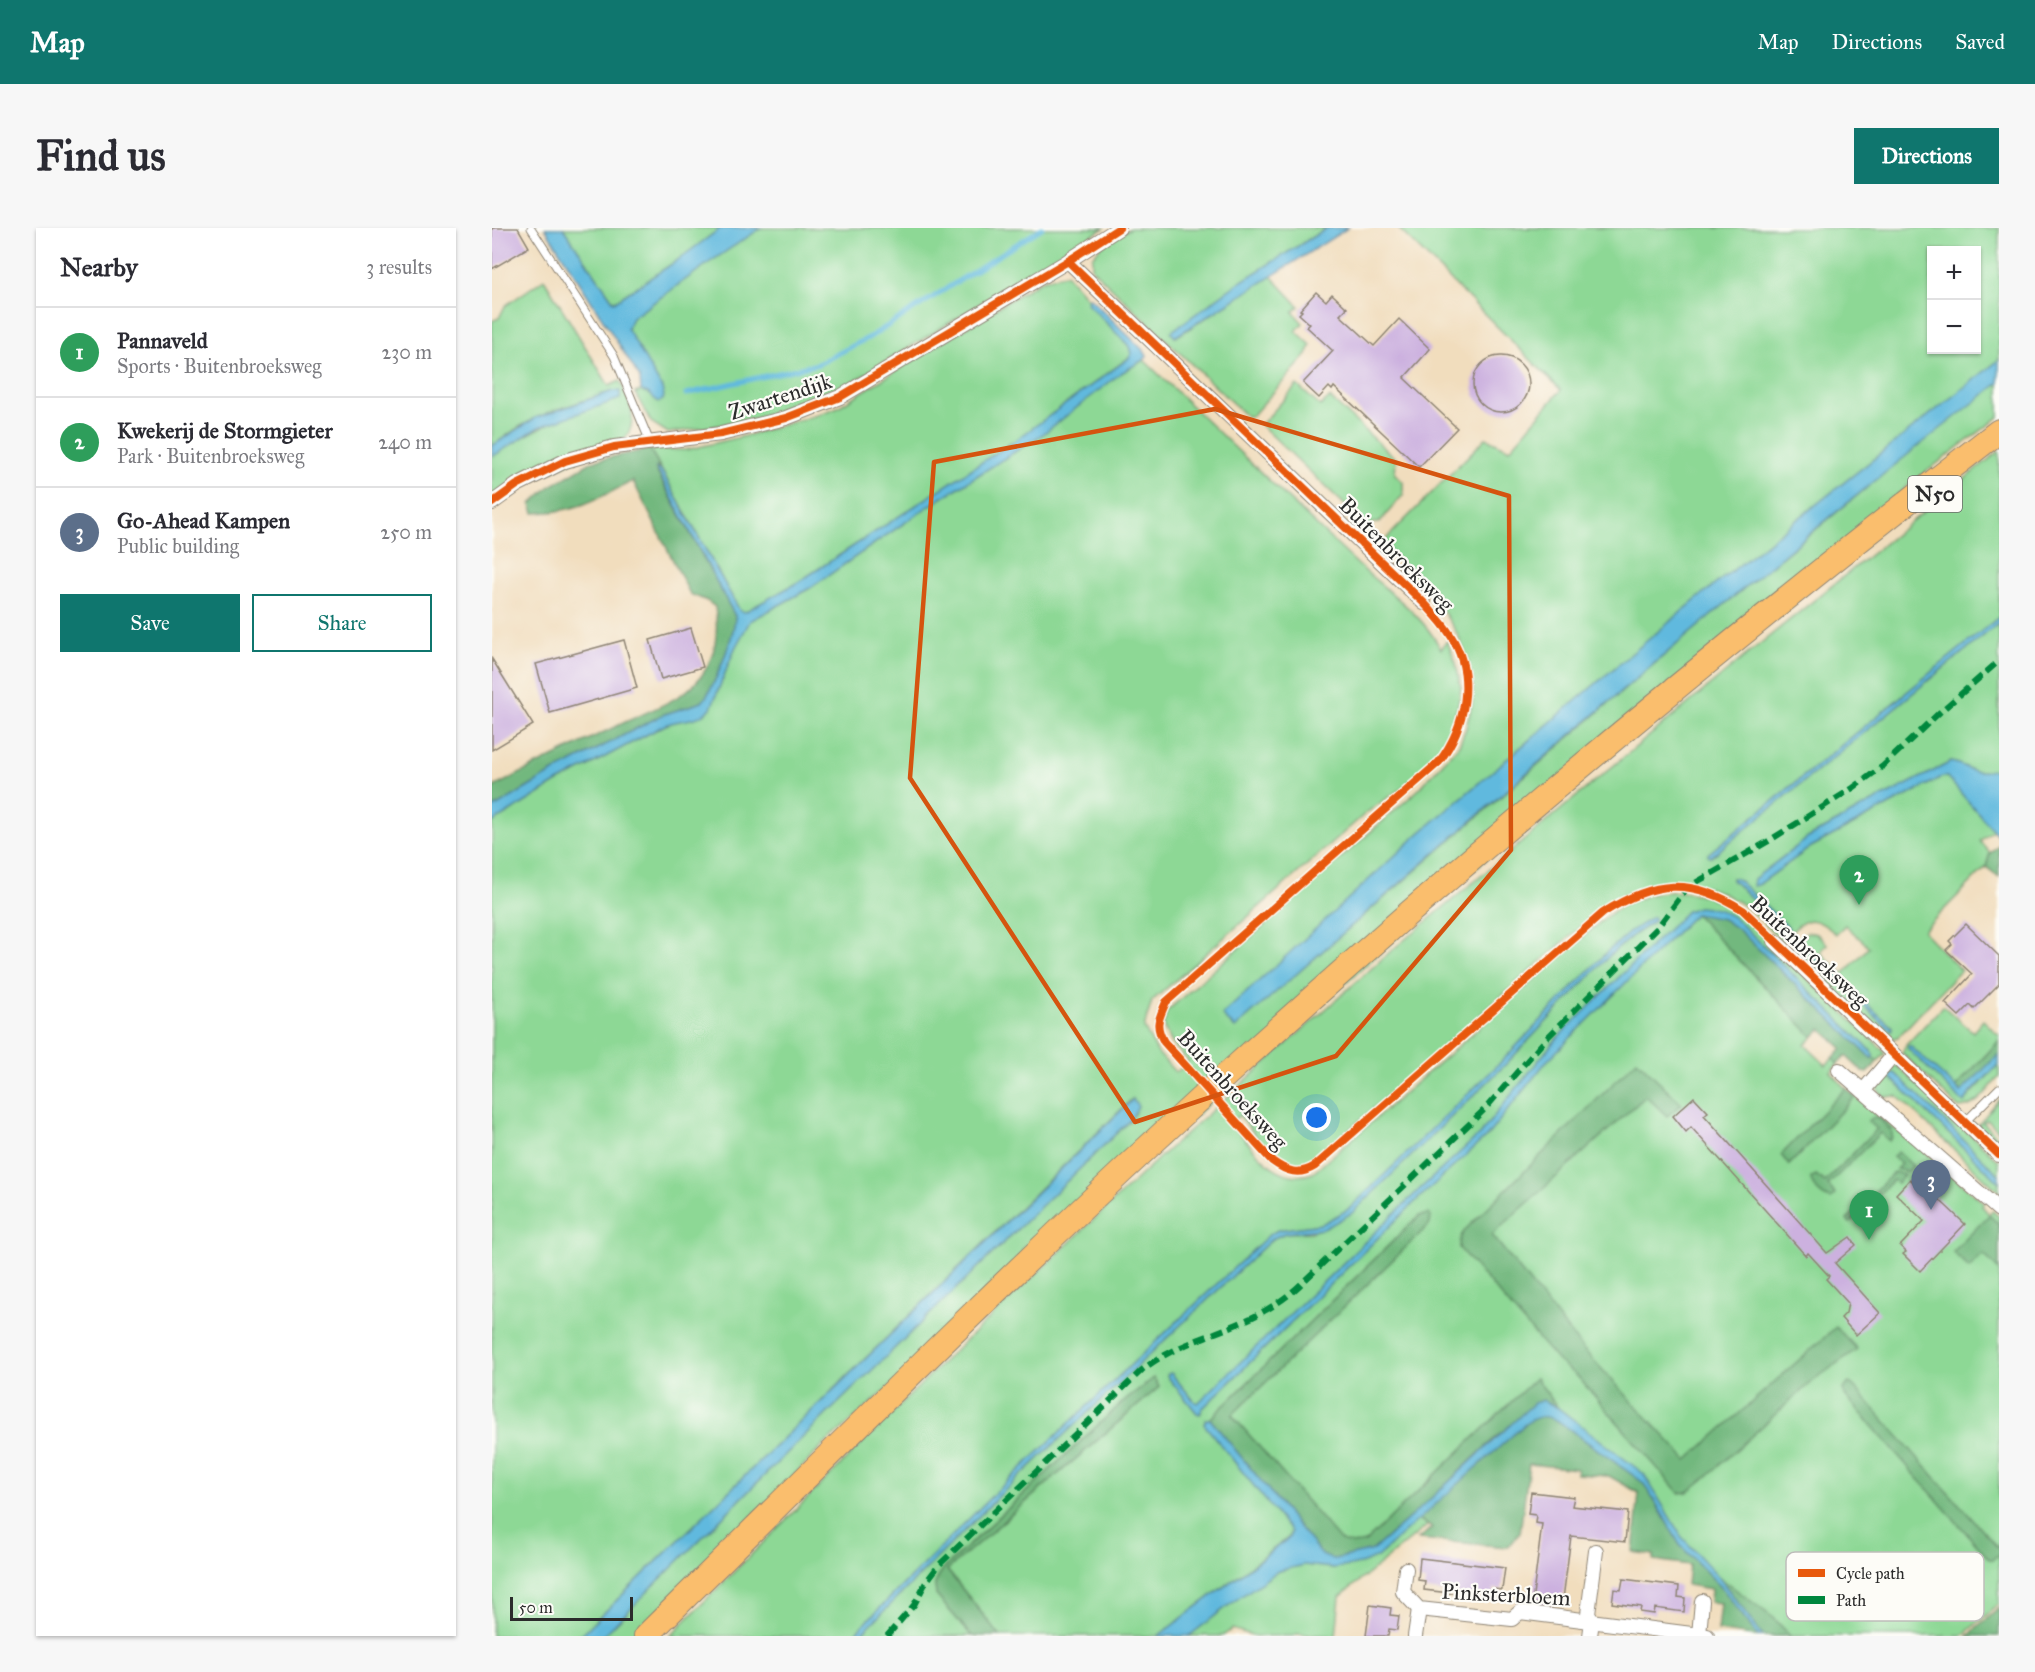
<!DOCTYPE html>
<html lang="en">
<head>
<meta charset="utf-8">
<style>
	:root { --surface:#fff; --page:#f7f7f7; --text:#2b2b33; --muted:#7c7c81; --line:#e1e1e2; --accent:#0f766e }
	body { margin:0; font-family:"IM FELL Great Primer",serif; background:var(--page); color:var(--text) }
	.controls { position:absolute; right:18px; top:18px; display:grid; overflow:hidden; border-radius:0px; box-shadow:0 2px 4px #0004 }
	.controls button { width:54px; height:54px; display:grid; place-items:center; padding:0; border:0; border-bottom:2px solid var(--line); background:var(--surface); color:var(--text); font:30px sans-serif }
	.scale { position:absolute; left:18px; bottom:15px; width:123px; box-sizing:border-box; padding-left:6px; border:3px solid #2b2b2b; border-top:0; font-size:16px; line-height:21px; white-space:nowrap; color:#2b2b2b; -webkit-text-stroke:4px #fdfcf7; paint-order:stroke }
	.you { position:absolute; left:825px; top:890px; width:21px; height:21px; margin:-15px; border:4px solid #fff; border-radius:50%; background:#1a73e8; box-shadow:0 0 0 9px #1a73e833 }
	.badge { display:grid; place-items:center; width:39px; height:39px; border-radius:50%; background:var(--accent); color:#fff; font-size:20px; font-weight:700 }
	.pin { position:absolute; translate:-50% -50px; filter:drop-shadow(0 2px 3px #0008) }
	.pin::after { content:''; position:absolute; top:32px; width:21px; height:18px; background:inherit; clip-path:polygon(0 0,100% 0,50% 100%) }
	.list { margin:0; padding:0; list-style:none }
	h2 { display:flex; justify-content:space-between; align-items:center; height:78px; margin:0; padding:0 24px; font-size:26px }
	h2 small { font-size:20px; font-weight:400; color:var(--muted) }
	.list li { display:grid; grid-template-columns:39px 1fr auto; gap:18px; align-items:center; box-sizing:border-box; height:90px; padding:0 24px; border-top:2px solid var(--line) }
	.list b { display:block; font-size:22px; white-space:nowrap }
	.list p { margin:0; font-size:20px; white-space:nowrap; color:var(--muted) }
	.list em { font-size:20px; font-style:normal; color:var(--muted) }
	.actions { display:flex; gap:12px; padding:18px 24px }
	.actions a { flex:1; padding:14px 0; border:2px solid var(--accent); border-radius:0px; text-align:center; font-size:21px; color:var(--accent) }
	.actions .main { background:var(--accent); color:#fff }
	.map { position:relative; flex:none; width:1507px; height:1408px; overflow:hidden; border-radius:0px }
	header { display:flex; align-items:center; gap:36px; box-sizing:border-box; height:84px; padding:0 30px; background:var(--accent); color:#fff }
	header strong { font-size:28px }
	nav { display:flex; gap:33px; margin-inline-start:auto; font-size:21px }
	.intro { display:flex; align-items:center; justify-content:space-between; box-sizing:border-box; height:144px; padding:0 36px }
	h1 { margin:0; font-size:42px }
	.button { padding:15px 27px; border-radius:0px; background:var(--accent); color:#fff; font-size:21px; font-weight:700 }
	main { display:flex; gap:36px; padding:0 36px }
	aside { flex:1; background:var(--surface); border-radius:0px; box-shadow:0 2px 4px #0004 }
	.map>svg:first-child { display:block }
	.green { fill:#8dd895; stroke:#5c8260; stroke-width:1.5; fill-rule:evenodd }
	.forest { fill:#72b87e; stroke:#4e7254; stroke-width:1.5 }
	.water { fill:#61b9de; stroke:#467284; stroke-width:1.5 }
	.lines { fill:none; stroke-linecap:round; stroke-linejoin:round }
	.stream { stroke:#61b9de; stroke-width:5 }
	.building { fill:#ccb1df }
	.service-casing { stroke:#8e8474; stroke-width:9 }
	.minor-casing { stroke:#8e8474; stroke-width:16 }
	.trunk-casing { stroke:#8e8474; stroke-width:26 }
	.service { stroke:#fff; stroke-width:7 }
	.minor { stroke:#fff; stroke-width:14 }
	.trunk { stroke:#fabe6d; stroke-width:24 }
	.quiet { stroke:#00873e; stroke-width:6; stroke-dasharray:12 6; stroke-linecap:butt }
	.cycleway-casing { stroke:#fdfcf7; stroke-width:11 }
	.cycleway { stroke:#e8590c; stroke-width:8 }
	.marked { fill:none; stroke:#d5540f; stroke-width:4.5; stroke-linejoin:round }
	.labels { text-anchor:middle; stroke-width:4.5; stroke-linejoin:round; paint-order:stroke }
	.shield { fill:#fdfcf7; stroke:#6a6a68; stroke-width:1.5 }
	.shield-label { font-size:21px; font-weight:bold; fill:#2b2b2b }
	.street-label { font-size:22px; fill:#2b2b2b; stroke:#fdfcf7 }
	.key { fill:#fdfcf7; stroke:#bebdba; stroke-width:1.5 }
	.key-label { font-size:16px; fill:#2b2b2b }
</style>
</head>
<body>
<header>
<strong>Map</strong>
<nav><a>Map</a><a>Directions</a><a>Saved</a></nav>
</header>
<div class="intro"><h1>Find us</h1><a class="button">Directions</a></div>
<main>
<aside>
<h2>Nearby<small>3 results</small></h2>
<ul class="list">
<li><span class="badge" style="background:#2e9e5b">1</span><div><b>Pannaveld</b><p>Sports · Buitenbroeksweg</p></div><em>230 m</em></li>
<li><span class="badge" style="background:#2e9e5b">2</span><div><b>Kwekerij de Stormgieter</b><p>Park · Buitenbroeksweg</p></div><em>240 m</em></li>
<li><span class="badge" style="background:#5c6f8a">3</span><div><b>Go-Ahead Kampen</b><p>Public building</p></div><em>250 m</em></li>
</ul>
<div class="actions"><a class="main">Save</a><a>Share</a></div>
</aside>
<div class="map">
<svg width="1507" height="1408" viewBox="0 0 1507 1408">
	<rect width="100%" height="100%" fill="#fdfcf7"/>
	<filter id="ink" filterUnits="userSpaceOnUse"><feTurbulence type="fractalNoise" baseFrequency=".0167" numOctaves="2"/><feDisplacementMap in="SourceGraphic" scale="12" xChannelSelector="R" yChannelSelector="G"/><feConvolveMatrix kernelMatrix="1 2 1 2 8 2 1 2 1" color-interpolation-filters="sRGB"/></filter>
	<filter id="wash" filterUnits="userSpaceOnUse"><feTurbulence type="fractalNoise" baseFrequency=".008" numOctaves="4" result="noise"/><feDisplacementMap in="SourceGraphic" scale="24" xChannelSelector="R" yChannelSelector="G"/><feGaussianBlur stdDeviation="1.35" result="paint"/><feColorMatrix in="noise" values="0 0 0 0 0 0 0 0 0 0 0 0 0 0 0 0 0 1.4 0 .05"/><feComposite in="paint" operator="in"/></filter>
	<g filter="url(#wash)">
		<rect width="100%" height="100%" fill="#f1ddbd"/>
		<!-- green -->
		<g class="green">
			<polygon points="71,0 229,0 183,34 122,74"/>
			<polygon points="269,0 612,0 338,168 318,176 263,192 176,205 159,194 143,165 149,163 156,165 170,160 134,100 140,90 218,34"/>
			<polygon points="638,0 835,0 745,56 679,104 684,109 779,48 807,78 801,84 811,95 804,103 819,117 815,127 760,188 754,188 600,41 600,29 610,17"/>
			<path d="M906,0H1507V132L1211,366L1120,442L922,610L731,787L743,799L1207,397L1438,208L1507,155V189L1419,255L333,1216L141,1408H111L308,1212L639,891L643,885L640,871L88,1408H0V595L66,554L171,498C189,489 204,495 219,480L243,420L258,393L318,360L437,278L551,206L629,145L652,132C721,199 790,265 860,331C892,362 927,381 949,421L955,413L964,435L969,460L966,478L953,515L940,533L915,556L874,585L660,773L652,800L666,825L684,845L696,833L680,815L671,798L675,783L926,562L967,517L974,500L980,476L981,456L975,429L965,405L940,366L890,315L994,210L1018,221L1069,162ZM1440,22H1484V122H1440Z"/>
			<polygon points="574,46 636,117 640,125 639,128 524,212 308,353 253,384 248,383 158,221 194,222 253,208 325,187 346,179 550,52"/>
			<path d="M52,51L117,158L128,153C137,172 148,193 132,212L0,269V229C38,202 81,185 121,163L55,185L27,199L0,218V93L7,90L13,78Z"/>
			<polygon points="805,157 828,178 838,170 904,231 903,246 911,254 911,267 887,295 880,295 876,299 769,197"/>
			<path d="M1507,223V389L1216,626L1219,629L1507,395V541C1497,543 1487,545 1477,541C1470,538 1467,535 1459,534L1373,578L1316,610L1262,651L1266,657L1319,619L1450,549H1455L1501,602L1488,613L1498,625L1494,639L1431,703L1469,742L1406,809L1393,812L1300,723L1303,715L1315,704L1325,706L1335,716L1328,724L1351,746L1377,719L1353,697L1344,706C1319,685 1313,689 1292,712L1288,711C1277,701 1267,688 1255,680C1207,645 1157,648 1110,680L818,936C811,939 802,941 794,937C780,931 758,900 747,887L739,895C760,918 784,959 821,945L1114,689C1156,658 1198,655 1243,682L1391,822L1393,826L1386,833L1382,830V826L1243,690L1195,683L1064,811L988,906L928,961L706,1175L703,1174L679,1145L676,1146L675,1148L705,1185H709V1182L926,971L995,908L1054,834L1203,686L1324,800L1319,807L1321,809L1313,817L1334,837L1341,830L1346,836L1339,844L1354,861L1420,915L1424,916L1492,975L1490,978L1497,986L1501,983L1507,989V1376L1470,1408H1269L1191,1315L1171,1284L1050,1176L869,1322L831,1313L728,1187L927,988L718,1191H714L712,1196L799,1303L797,1309L666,1408H508L455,1342L667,1159L662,1150L634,1171L451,1341L443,1356L444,1367L480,1408H367L506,1269L780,1011L793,1005L820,1004L860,985L1013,837L1118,727L1140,708L1161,694V689L1138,704L1115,724L1009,834L857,981L830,996L786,1002L777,1007L502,1266L360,1408H178L452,1133L670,927L899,723L1264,419ZM1240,650L1245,651L1297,700L1296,704L1240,652ZM1309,715L1400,799L1399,803L1309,718Z"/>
			<path d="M1451,778L1481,804L1491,792L1507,807V813L1463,860L1418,818L1472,874L1507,836V849C1496,861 1485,880 1467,880L1410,825L1414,817Z"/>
			<polygon points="1401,838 1405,838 1507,933 1507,947 1403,845 1398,846 1398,849 1507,954 1507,964 1405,868 1392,869 1387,864 1385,854"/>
			<polygon points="1507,871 1507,903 1495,892 1491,894 1507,910 1507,922 1490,905 1486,897"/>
			<polygon points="926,1291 936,1297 848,1369 844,1408 804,1406 801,1408 763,1408 740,1401 731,1408 697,1408 741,1374 786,1343 812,1337 841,1340 872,1335 885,1328"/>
		</g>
		<!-- forest -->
		<g class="forest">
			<path d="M158,221L169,242L165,239L164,242L243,388C243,406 222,461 210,474L170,487L60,545L0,581V560C43,537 87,516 131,495C154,484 190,472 206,452C224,431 227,406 223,379L215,373L198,366L141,253C105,271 85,284 42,285L39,276L57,259L101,233Z"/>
			<polygon points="1507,617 1507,649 1494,639 1498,625"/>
			<polygon points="1206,685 1231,691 1247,702 1379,830 1382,830 1386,833 1376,845 1371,844 1354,828 1346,836 1341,830 1350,820 1329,801 1321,809 1203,686"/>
			<polygon points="1507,813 1507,826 1471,864 1463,860"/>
			<path d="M1145,832L1190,876L1175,888L1154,868L1000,1007L1091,1121L1195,1232L1344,1099L1365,1121L1318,1155L1211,1252L1196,1264L1187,1265L1085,1148L1066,1133L967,1020C967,1010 970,1005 977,998Z"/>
			<polygon points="1354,860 1363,869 1297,937 1289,927"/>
			<path d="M1382,889L1387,890L1400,903V909L1397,913L1388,905L1336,957L1343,966L1339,971C1331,970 1319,959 1319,950L1324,947L1333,954L1385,901L1376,893Z"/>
			<polygon points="1406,924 1421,938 1415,944 1404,941 1409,936 1401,928"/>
			<polygon points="1402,944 1412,947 1405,955 1401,952 1358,995 1355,992"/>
			<path d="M937,986L939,989L938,996L740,1187L847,1311C855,1317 863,1317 873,1314L1044,1150L1066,1180L1056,1174L1007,1206L933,1276L881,1322L843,1331H837L830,1327L718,1191L927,988Z"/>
			<polygon points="1497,987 1507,996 1507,1042 1491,1026 1477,1040 1461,1024"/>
			<polygon points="662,1150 667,1159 455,1342 508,1408 480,1408 444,1367 443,1356 451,1341 634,1171"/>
			<polygon points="1357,1155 1361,1157 1507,1321 1507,1326 1501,1331 1497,1331 1352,1166 1351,1161"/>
			<path d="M1050,1188L1058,1189L1066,1193L1153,1256L1188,1317L1231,1361L1266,1408C1252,1408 1240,1405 1226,1403L1229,1375L1218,1374L1219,1361L1195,1357L1197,1337L1162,1332V1327L1141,1324L1147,1265L1117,1248L1085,1246V1241L1037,1236L1028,1305L1015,1319L926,1311L940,1300L926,1291L1032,1197L1040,1191Z"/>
			<polygon points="1226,1348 1283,1391 1298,1408 1271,1408"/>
			<polygon points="1507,1380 1507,1408 1476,1408 1506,1381"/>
		</g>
		<!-- water -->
		<g class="water">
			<polygon points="53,0 71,0 122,74 183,34 229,0 269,0 218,34 140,90 135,100 170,160 172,168 171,172 166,174 156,165 149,163 148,150"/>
			<polygon points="835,0 856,0 683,109 679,104 745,56"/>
			<path d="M596,70H598L652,123L655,128L653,131L629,145L551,206L437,278L318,360L258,393L243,420L219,480C206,495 187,490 171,498L66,554L0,595V581L60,545L170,487L210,474C222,461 243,406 243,388L164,240L169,242L248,383L253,384L308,353L524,212L637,130L640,125L636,117L595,75Z"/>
			<path d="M1507,132V155C1243,359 994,580 743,800L730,787L922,610L1120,442L1211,366Z"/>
			<polygon points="121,163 128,163 128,171 47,199 0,229 0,218 43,190"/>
			<polygon points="1507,389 1507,395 1219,629 1216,628 1216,626"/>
			<path d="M1459,534C1467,535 1470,538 1477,541C1487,545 1497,543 1507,541V609L1455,549H1450L1319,619L1266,657L1261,658L1262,651L1316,610L1373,578Z"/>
			<polygon points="1240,650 1245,651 1297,700 1296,704 1240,652"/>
			<polygon points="1206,679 1226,681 1243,690 1382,826 1382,830 1379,830 1247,702 1231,691 1203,686 1054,834 995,908 926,971 710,1181 708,1186 705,1185 675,1148 676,1146 679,1145 703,1174 706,1175 928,961 988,906 1064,811 1195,683"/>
			<polygon points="1159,690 1161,689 1163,692 1140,708 1118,727 1013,837 860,985 832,1001 793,1005 780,1011 506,1269 367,1408 360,1408 502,1266 777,1007 786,1002 830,996 857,981 1009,834 1115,724 1138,704"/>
			<polygon points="1309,715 1400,799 1399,803 1309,718"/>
			<polygon points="1418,818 1469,864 1507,826 1507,836 1477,867 1472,875 1416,821 1416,818"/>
			<polygon points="1403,845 1504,944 1507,947 1507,954 1398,849 1398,846"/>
			<polygon points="641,871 646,878 639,891 308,1212 111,1408 88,1408"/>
			<path d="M1051,1172L1066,1180L1152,1246L1189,1308L1226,1348L1271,1408H1266L1231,1361L1188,1317L1153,1256L1066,1193C1053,1186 1044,1188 1032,1197L885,1329L872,1335L859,1338L841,1340L812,1337L786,1343L741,1374L697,1408H666L797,1310L799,1304L712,1196L714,1191H718L830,1327L837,1330L843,1331L881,1322L933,1276L1042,1175Z"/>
		</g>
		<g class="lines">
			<!-- stream -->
			<polyline class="stream" points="194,166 326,136 378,109 550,0"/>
		</g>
		<g id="blocks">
			<!-- building -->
			<g class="building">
				<polygon points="0,0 26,0 37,19 0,41"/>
				<polygon points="824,64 834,73 840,66 855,80 848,87 882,118 907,91 938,121 912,150 965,200 927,239 842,159 840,162 837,159 827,170 811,155 841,123 815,99 818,96 807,86 810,83 808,82"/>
				<circle cx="1009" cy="156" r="28"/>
				<polygon points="199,400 211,439 169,451 158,412"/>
				<polygon points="132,412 145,460 58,485 44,436"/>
				<polygon points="0,431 41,497 0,522"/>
				<polygon points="1474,696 1507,728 1507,756 1482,781 1478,777 1467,788 1453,775 1480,746 1454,722 1460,716 1457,713"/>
				<polygon points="1202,869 1216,884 1212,887 1335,1025 1358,1009 1364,1017 1343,1035 1388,1085 1364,1107 1349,1090 1354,1085 1356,1075 1334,1051 1337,1048 1316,1025 1314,1028 1199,899 1194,904 1181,888"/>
				<polygon points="1418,951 1429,962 1433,958 1473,996 1428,1043 1411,1026 1414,1024 1408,1018 1432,993 1404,966"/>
				<polygon points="1039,1264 1082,1269 1080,1278 1136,1284 1133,1314 1079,1308 1071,1371 1063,1370 1062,1377 1040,1375 1050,1296 1043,1295 1044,1287 1036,1286"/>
				<polygon points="928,1330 1013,1340 1010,1362 1002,1361 1002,1370 932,1362 933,1353 926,1352"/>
				<polygon points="1131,1351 1187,1358 1186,1369 1193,1370 1192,1384 1163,1380 1162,1386 1148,1384 1149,1379 1120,1375 1122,1361 1129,1362"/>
				<polygon points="878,1377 899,1380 898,1387 907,1388 905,1402 897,1401 896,1408 874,1408"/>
			</g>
		</g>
	</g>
	<g filter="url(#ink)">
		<use href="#blocks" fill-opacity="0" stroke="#8e8474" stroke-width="1.5"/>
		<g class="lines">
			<defs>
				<g id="service">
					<polyline points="39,0 122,128 158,214"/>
					<polyline points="1472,895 1507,860"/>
				</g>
				<g id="minor">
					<polyline points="576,33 932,375"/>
					<polyline points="0,275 25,257 73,233 122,219 229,206 294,190 348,169 576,33 627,0"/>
					<polyline points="1283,713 1507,927"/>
					<polyline points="1347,842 1507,982"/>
					<polyline points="1371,863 1401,828"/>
					<polyline points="914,1341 911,1364 927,1381 1020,1391 1028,1384 1215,1408"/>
					<polyline points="1207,1407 1210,1373"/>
					<polyline points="923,1408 927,1381"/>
					<polyline points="1098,1408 1100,1393 1096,1386 1104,1323"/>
				</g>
				<path id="trunk" d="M154,1408C344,1220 533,1030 730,851C980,624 1240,409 1507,203"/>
			</defs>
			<!-- service casing -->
			<use href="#service" class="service-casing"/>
			<!-- minor casing -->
			<use href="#minor" class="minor-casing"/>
			<!-- trunk casing -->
			<use href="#trunk" class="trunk-casing"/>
			<!-- service -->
			<use href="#service" class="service"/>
			<!-- minor -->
			<use href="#minor" class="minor"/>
			<!-- trunk -->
			<use href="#trunk" class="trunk"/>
			<!-- quiet -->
			<path class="quiet" d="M395,1408L422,1377L434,1354L447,1337L650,1142C687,1113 734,1105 774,1082C788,1074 800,1065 811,1054L992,882L1053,812L1165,700L1196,659L1275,614L1361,560L1391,538L1448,484L1507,433"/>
			<defs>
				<g id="cycleway">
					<path d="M576,33L932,375C942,386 952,396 959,408C984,448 974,498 947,534L674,774C667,791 662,796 672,814L780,933C795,944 807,948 823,938L1111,685C1162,652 1200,649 1251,682L1507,927"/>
					<polyline points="0,275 25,257 73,233 122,219 229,206 294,190 348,169 576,33 627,0"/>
				</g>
			</defs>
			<!-- cycleway casing -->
			<use href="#cycleway" class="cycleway-casing"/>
			<!-- cycleway -->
			<use href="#cycleway" class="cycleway"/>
		</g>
	</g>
	<!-- marked area -->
	<path class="marked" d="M723,181L1017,268L1019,622L844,828L643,894L418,550L442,234Z"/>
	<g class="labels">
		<!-- shield labels -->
		<rect class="shield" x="1416" y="248" width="54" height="36" rx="4.5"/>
		<g class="shield-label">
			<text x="1443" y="273">N50</text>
		</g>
		<!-- street labels -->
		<g class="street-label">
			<text transform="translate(288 168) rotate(-18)" y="8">Zwartendijk</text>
			<text transform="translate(905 326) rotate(45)" y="8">Buitenbroeksweg</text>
			<text transform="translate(1318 723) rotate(43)" y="8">Buitenbroeksweg</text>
			<text transform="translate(741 861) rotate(48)" y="8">Buitenbroeksweg</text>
			<text transform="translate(1014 1366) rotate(3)" y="8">Pinksterbloem</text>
		</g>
	</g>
	<!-- legend -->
	<rect x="1294" y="1324" width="198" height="69" rx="9" class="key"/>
	<rect x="1306" y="1341" width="27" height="8" fill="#e8590c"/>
	<rect x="1306" y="1368" width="27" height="8" fill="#00873e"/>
	<g class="key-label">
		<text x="1344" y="1351">Cycle path</text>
		<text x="1344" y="1378">Path</text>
	</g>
</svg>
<div class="controls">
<button>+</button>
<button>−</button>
</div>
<div class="scale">50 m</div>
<div class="you"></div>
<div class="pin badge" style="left:1377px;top:1012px;background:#2e9e5b">1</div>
<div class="pin badge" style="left:1367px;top:677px;background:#2e9e5b">2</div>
<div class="pin badge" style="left:1439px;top:982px;background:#5c6f8a">3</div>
</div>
</main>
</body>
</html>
